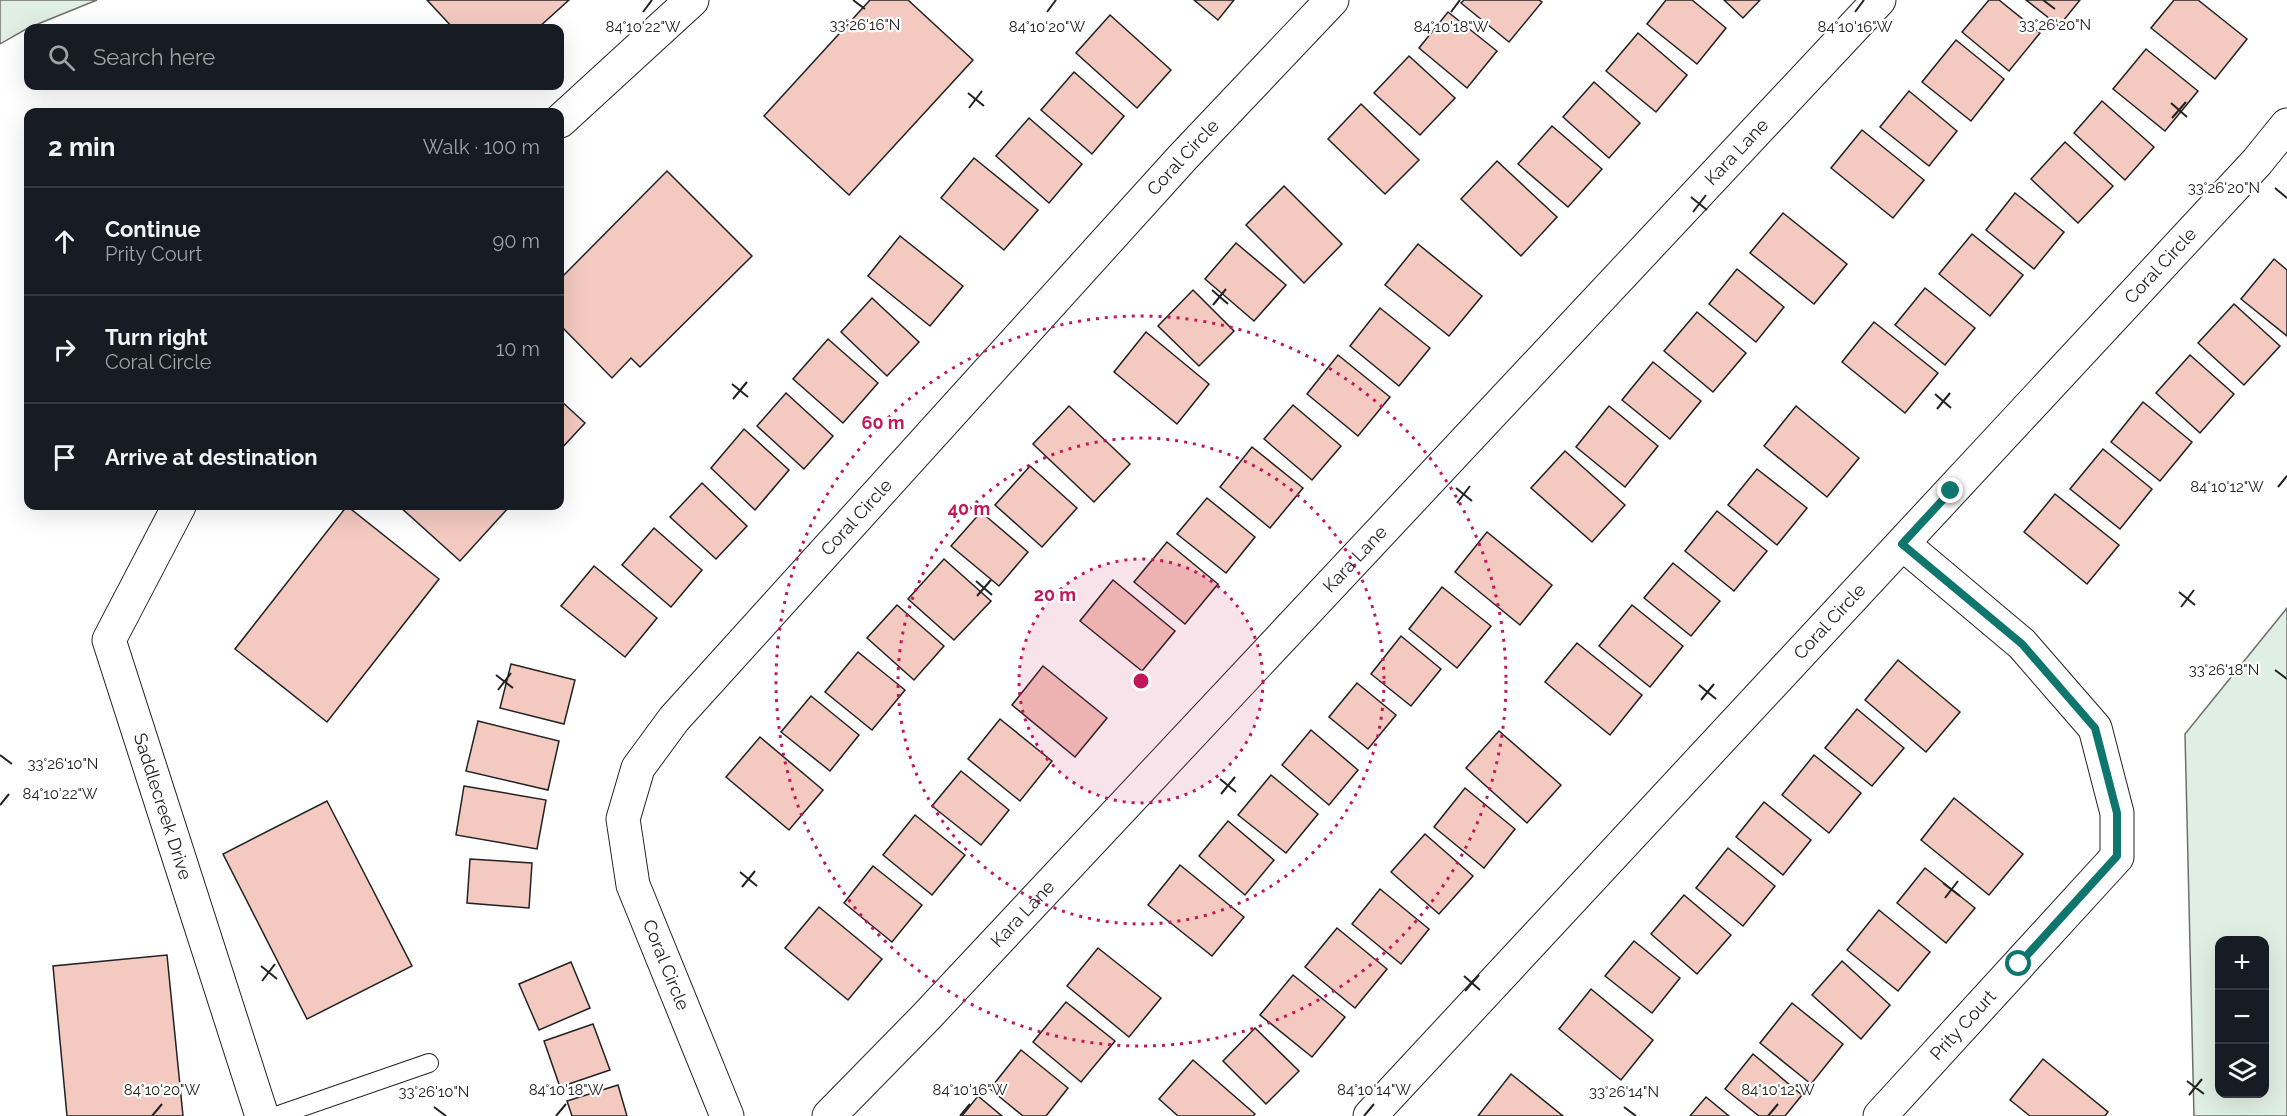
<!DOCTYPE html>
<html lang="en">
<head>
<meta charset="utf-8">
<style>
	:root { --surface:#171b24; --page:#20242c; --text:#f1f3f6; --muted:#9ea1a6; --line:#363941 }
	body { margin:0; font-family:Raleway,sans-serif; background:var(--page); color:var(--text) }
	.controls { position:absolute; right:18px; bottom:18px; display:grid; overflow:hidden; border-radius:12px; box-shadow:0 6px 24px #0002 }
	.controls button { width:54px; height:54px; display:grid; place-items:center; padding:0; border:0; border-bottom:2px solid var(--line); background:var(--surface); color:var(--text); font:30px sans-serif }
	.stop { position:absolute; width:18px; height:18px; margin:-14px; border:4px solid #0f766e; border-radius:50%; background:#fff }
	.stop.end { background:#0f766e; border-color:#fff; box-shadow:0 2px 6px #0008 }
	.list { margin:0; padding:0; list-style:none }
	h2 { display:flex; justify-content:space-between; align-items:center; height:78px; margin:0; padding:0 24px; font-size:26px }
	h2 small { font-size:20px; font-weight:400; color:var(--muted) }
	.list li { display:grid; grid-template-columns:39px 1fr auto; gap:18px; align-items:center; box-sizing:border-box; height:108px; padding:0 24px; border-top:2px solid var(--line) }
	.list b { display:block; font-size:22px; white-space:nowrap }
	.list p { margin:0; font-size:20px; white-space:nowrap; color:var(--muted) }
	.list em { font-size:20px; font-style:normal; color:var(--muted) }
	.icon { flex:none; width:33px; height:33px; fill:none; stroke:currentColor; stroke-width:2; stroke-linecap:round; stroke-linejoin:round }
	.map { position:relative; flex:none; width:2287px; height:1116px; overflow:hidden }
	.search { position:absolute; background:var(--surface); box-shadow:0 6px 24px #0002; left:24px; top:24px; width:540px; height:66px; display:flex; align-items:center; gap:15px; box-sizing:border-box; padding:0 21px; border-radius:12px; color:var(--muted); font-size:22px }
	.panel { position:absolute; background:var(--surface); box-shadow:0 6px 24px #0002; left:24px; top:108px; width:540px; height:402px; border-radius:12px }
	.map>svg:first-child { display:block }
	.green { fill:#e0efe3; stroke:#6f6f6f; stroke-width:1.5; fill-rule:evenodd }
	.building { fill:#f3c9c0; stroke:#222; stroke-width:1.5 }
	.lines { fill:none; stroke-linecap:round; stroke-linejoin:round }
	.lane-casing { stroke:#222; stroke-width:20 }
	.street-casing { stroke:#222; stroke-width:35 }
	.lane { stroke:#fff; stroke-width:18 }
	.street { stroke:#fff; stroke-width:33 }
	.route { stroke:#0f766e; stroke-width:8 }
	.ticks { fill:none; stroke:#222; stroke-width:2 }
	.ring { fill:none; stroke:#c2185b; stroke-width:3; stroke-dasharray:3 6 }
	.labels { text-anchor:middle; stroke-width:4.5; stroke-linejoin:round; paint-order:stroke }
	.street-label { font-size:18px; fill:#222; stroke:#fff }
	.ticks-label { font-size:15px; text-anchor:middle; fill:#222; stroke:#fff; stroke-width:4.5; stroke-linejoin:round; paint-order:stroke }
	.centre { fill:#c2185b; stroke:#fff; stroke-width:3 }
	.ring-label { font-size:18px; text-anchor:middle; font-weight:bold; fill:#c2185b; stroke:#fff; stroke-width:4.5; stroke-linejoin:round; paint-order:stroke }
</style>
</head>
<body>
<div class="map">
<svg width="2287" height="1116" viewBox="0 0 2287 1116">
	<rect width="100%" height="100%" fill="#fff"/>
	<!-- green -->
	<g class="green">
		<polygon points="0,0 97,0 28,28 0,44"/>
		<path d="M2287,608V1116H2194L2185,734ZM2220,940H2264V1094H2220Z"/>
	</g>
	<!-- building -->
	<g class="building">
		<polygon points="427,0 569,0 538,28 453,28"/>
		<polygon points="870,0 908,0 973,60 849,195 764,116"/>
		<polygon points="1194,0 1234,0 1218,20"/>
		<polygon points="1464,0 1539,0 1542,2 1509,42 1461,3"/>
		<polygon points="1666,0 1692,0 1726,28 1697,64 1647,24"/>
		<polygon points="1724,0 1760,0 1743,18"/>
		<polygon points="1989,0 1999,0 2040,33 2009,71 1962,32"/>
		<polygon points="2026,0 2080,0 2059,26"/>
		<polygon points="2174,0 2198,0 2247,39 2215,79 2151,28"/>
		<polygon points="1448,12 1497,51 1467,88 1419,48"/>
		<polygon points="1110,15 1171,70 1137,108 1076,53"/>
		<polygon points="1638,33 1687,75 1656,112 1606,71"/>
		<polygon points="1956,40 2004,79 1971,121 1922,82"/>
		<polygon points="2146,49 2198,91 2165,131 2113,89"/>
		<polygon points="1409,56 1455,98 1420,135 1374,93"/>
		<polygon points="1074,72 1124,116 1092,154 1041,110"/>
		<polygon points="1594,82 1640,123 1609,158 1563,117"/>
		<polygon points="1909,91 1957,131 1929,166 1880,127"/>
		<polygon points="2102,101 2154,147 2125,180 2074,133"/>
		<polygon points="1361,104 1419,160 1385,194 1328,139"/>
		<polygon points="1029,118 1082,164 1049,203 996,156"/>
		<polygon points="1552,126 1602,169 1568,207 1518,164"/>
		<polygon points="1862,130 1924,180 1893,218 1831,168"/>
		<polygon points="2065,142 2113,186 2078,223 2031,179"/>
		<polygon points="974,158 1038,210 1004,250 941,198"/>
		<polygon points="1497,161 1557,217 1521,256 1461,199"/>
		<polygon points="667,171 752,256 640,367 631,358 612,378 560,325 560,279"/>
		<polygon points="1284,186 1342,244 1304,283 1246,225"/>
		<polygon points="2015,193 2064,232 2034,269 1986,230"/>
		<polygon points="1783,213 1847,264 1814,304 1750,253"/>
		<polygon points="1972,234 2023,275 1990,316 1939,274"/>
		<polygon points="900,236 963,286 930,326 868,276"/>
		<polygon points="1236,243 1286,285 1254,321 1205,279"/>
		<polygon points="1418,244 1482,296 1449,336 1385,285"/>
		<polygon points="2274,259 2287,270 2287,336 2241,299"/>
		<polygon points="1737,269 1784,307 1756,342 1709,304"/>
		<polygon points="1925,288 1975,328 1945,365 1895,325"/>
		<polygon points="1193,290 1234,331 1199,366 1158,326"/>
		<polygon points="872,298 919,342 887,376 841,332"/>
		<polygon points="2234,304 2280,346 2244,385 2198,343"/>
		<polygon points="1380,308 1430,348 1399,386 1350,346"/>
		<polygon points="1697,312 1746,353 1713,392 1664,351"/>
		<polygon points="1874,322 1938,373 1905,413 1842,362"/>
		<polygon points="1146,332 1209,384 1177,424 1114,372"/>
		<polygon points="828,339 878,383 843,423 793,379"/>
		<polygon points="1338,355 1390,397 1358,436 1307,394"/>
		<polygon points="2190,355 2234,394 2200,433 2156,393"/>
		<polygon points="1653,362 1701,401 1670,439 1622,400"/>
		<polygon points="786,393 833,436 804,469 757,426"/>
		<polygon points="560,400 585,423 560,450"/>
		<polygon points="2143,402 2192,442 2160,481 2111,442"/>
		<polygon points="1293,405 1341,446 1312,480 1264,439"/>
		<polygon points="1069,406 1130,464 1094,502 1033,444"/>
		<polygon points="1609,406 1658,446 1625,487 1576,447"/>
		<polygon points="1796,406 1859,458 1827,497 1764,446"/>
		<polygon points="744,429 789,470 755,510 711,468"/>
		<polygon points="1252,447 1303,488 1270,528 1220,487"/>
		<polygon points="2103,449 2152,489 2120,529 2070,489"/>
		<polygon points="1565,451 1625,505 1592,542 1531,488"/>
		<polygon points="1030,466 1077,508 1042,547 995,505"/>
		<polygon points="1757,469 1807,508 1777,545 1728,505"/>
		<polygon points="702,483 747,526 716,559 670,517"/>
		<polygon points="2055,494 2119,545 2087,584 2024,532"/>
		<polygon points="1207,498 1255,537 1226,573 1177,534"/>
		<polygon points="347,506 439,579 327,722 235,649"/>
		<polygon points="399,506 510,506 460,561"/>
		<polygon points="1717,511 1767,551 1734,591 1685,551"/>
		<polygon points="981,512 1028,552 999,586 951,546"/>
		<polygon points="654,528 702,570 671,607 622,565"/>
		<polygon points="1487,532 1552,585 1520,625 1455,572"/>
		<polygon points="1167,542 1218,584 1185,624 1134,582"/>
		<polygon points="944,559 991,601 954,640 908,599"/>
		<polygon points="1673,563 1720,601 1691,636 1644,598"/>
		<polygon points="594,566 657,618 625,657 561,606"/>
		<polygon points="1113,580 1175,631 1142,671 1080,621"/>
		<polygon points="1442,587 1491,626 1457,668 1409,629"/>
		<polygon points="897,605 944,646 914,680 867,638"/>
		<polygon points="1632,605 1683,646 1650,687 1599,646"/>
		<polygon points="1401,636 1441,669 1411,706 1371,674"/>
		<polygon points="1577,643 1642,695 1610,735 1545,682"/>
		<polygon points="858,652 905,690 872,730 825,692"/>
		<polygon points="1898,660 1960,712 1926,752 1865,700"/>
		<polygon points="511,664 575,680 564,724 500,708"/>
		<polygon points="1043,666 1107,718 1075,757 1012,705"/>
		<polygon points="1357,683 1396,715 1368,749 1329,717"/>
		<polygon points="811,696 859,735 830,771 781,732"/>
		<polygon points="1857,709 1904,748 1872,786 1825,748"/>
		<polygon points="1000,719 1052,761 1020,801 968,759"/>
		<polygon points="478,721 559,741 548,790 466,771"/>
		<polygon points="1311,730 1358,770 1329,805 1282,765"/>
		<polygon points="1499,731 1561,785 1527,823 1466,768"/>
		<polygon points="760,737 823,790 789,830 726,777"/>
		<polygon points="1814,755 1861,793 1829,833 1782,795"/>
		<polygon points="961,771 1009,810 981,845 932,806"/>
		<polygon points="1271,775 1318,814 1286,853 1238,815"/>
		<polygon points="464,786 546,800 537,849 456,835"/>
		<polygon points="1465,788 1515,829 1484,868 1434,827"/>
		<polygon points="1954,798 2023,854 1989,895 1921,840"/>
		<polygon points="327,801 412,966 307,1019 223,854"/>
		<polygon points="1764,802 1811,840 1783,875 1736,837"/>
		<polygon points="915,815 965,855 932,895 883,855"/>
		<polygon points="1228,821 1274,860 1245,895 1199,856"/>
		<polygon points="1425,834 1473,876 1439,914 1391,872"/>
		<polygon points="1728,848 1775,886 1743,926 1696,888"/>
		<polygon points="470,859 532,863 529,908 467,903"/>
		<polygon points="1180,865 1244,917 1212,956 1148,905"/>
		<polygon points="873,866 922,905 892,942 844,903"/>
		<polygon points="1925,868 1975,908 1946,943 1897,903"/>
		<polygon points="1380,889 1429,929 1401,964 1352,924"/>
		<polygon points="1684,895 1731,935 1697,974 1651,934"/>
		<polygon points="819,907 882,959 848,1000 785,948"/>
		<polygon points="1879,910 1930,952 1898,991 1847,950"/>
		<polygon points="1337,928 1387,969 1355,1008 1305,967"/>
		<polygon points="1634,941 1680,978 1652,1013 1605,976"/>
		<polygon points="1098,948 1161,998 1129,1037 1067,986"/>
		<polygon points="167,955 183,1116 67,1116 53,966"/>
		<polygon points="1842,961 1890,1005 1861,1039 1812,995"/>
		<polygon points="571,962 590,1008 539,1030 519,984"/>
		<polygon points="1293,975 1345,1017 1312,1057 1260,1015"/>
		<polygon points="1591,989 1653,1040 1621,1080 1559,1029"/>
		<polygon points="1066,1002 1115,1041 1081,1082 1033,1042"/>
		<polygon points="1792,1003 1843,1044 1811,1084 1760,1043"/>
		<polygon points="593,1024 610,1070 560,1087 544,1041"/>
		<polygon points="1255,1028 1299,1071 1266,1104 1223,1061"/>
		<polygon points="1021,1050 1068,1088 1046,1116 1023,1116 990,1089"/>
		<polygon points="1753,1054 1802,1095 1785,1116 1759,1116 1725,1089"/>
		<polygon points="2043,1059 2108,1112 2105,1116 2030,1116 2010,1100"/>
		<polygon points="1193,1060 1255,1114 1253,1116 1178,1116 1159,1099"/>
		<polygon points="1511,1074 1563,1116 1478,1116"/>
		<polygon points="618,1085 627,1116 572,1116 567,1101"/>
		<polygon points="978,1096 1002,1116 962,1116"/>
		<polygon points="1706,1097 1729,1116 1690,1116"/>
	</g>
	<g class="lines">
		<defs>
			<polyline id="lane" points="276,1116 429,1063"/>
			<g id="street">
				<polyline points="560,121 692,0"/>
				<path id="s1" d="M179,506L109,640L262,1116"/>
				<path id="s2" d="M727,1116L633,885L623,819L638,768L674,719L1183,157L1332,0"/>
				<path id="s3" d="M829,1116L926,1017L1879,0"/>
				<path id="s4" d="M1370,1116L2257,162L2287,125"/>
				<path id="s5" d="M1880,1116L2117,857V813L2095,728L2022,644L1903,544"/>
			</g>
		</defs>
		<!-- lane casing -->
		<use href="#lane" class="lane-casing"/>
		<!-- street casing -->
		<use href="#street" class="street-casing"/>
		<!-- lane -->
		<use href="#lane" class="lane"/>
		<!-- street -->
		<use href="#street" class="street"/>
	</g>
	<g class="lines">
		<!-- route -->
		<polyline class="route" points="1951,491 1902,544 2022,644 2095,728 2117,813 2117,856 2019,964"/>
	</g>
	<!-- ticks -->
	<path class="ticks" d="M853,0L865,9M2043,0L2055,9M643,12L652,0M1047,12L1056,0M1451,12L1460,0M1855,12L1864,0M968,93L984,106M2171,103L2187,117M969,108L982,91M2172,118L2186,102M2275,188L2287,198M1691,197L1707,210M1693,212L1706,195M1212,290L1228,304M1213,305L1226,289M732,384L748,397M1935,394L1951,408M733,399L747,382M1937,409L1950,393M2278,487L2287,476M1456,488L1472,501M1457,503L1470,486M976,581L992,595M2179,592L2195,605M977,596L991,580M2181,607L2194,590M2275,670L2287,679M496,675L513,688M1699,685L1716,699M498,690L511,673M1701,700L1714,684M0,755L12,764M1220,779L1236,792M1221,794L1235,777M0,805L9,794M740,872L757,886M1943,883L1960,896M742,887L755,871M1945,898L1958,881M261,966L277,979M1464,976L1480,990M262,981L275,964M1465,991L1479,975M2187,1081L2204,1094M2189,1095L2202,1079M434,1107L446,1116M1624,1107L1636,1116M152,1116L162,1104M556,1116L566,1104M960,1116L970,1104M1364,1116L1374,1104M1768,1116L1778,1104"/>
	<!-- distance rings -->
	<circle cx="1141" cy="681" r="122" fill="#c2185b" fill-opacity=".12"/>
	<g class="ring">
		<circle cx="1141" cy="681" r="122"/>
		<circle cx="1141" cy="681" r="243"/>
		<circle cx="1141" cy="681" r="365"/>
	</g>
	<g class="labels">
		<!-- street labels -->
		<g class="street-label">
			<text dy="6" stroke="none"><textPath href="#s3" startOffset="1324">Kara Lane</textPath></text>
			<text dy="6" stroke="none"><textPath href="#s2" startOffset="1188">Coral Circle</textPath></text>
			<text dy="6" stroke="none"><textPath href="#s4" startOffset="1161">Coral Circle</textPath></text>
			<text dy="6" stroke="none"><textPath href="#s2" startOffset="702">Coral Circle</textPath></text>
			<text dy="6" stroke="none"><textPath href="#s3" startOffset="766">Kara Lane</textPath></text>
			<text dy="6" stroke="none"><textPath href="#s4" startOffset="675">Coral Circle</textPath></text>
			<text dy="6" stroke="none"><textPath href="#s1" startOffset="326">Saddlecreek Drive</textPath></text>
			<text dy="6" stroke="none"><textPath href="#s3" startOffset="280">Kara Lane</textPath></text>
			<text transform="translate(666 965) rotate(68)" y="6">Coral Circle</text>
			<text dy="6" stroke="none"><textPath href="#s5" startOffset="123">Prity Court</textPath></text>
		</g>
	</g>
	<g class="ticks-label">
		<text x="865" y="30">33°26'16"N</text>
		<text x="2055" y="30">33°26'20"N</text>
		<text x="643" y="32">84°10'22"W</text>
		<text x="1047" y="32">84°10'20"W</text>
		<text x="1855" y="32">84°10'16"W</text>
		<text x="1451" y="32">84°10'18"W</text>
		<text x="2224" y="193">33°26'20"N</text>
		<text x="2227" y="492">84°10'12"W</text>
		<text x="2224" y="675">33°26'18"N</text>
		<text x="63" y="769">33°26'10"N</text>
		<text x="60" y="799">84°10'22"W</text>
		<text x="162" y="1095">84°10'20"W</text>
		<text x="566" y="1095">84°10'18"W</text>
		<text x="970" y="1095">84°10'16"W</text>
		<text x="1374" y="1095">84°10'14"W</text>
		<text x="1778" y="1095">84°10'12"W</text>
		<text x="434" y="1097">33°26'10"N</text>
		<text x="1624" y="1097">33°26'14"N</text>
	</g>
	<circle cx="1141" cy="681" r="9" class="centre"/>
	<g class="ring-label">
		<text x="883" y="429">60 m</text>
		<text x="969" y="515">40 m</text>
		<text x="1055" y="601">20 m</text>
	</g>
</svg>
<div class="controls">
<button>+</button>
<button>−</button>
<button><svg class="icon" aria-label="layers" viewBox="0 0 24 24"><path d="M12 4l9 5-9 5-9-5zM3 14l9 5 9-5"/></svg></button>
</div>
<div class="stop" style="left:2019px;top:964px"></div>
<div class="stop end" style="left:1951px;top:491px"></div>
<div class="search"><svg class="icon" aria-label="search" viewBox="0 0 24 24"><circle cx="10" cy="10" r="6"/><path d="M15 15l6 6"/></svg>Search here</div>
<section class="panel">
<h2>2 min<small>Walk · 100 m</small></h2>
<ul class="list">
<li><svg class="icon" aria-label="ahead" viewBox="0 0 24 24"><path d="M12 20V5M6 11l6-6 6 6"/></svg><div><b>Continue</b><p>Prity Court</p></div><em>90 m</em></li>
<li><svg class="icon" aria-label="right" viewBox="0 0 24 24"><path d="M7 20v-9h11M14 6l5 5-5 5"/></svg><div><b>Turn right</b><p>Coral Circle</p></div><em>10 m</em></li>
<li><svg class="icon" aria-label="arrive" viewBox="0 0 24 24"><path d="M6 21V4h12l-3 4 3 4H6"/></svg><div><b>Arrive at destination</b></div></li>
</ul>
</section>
</div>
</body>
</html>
